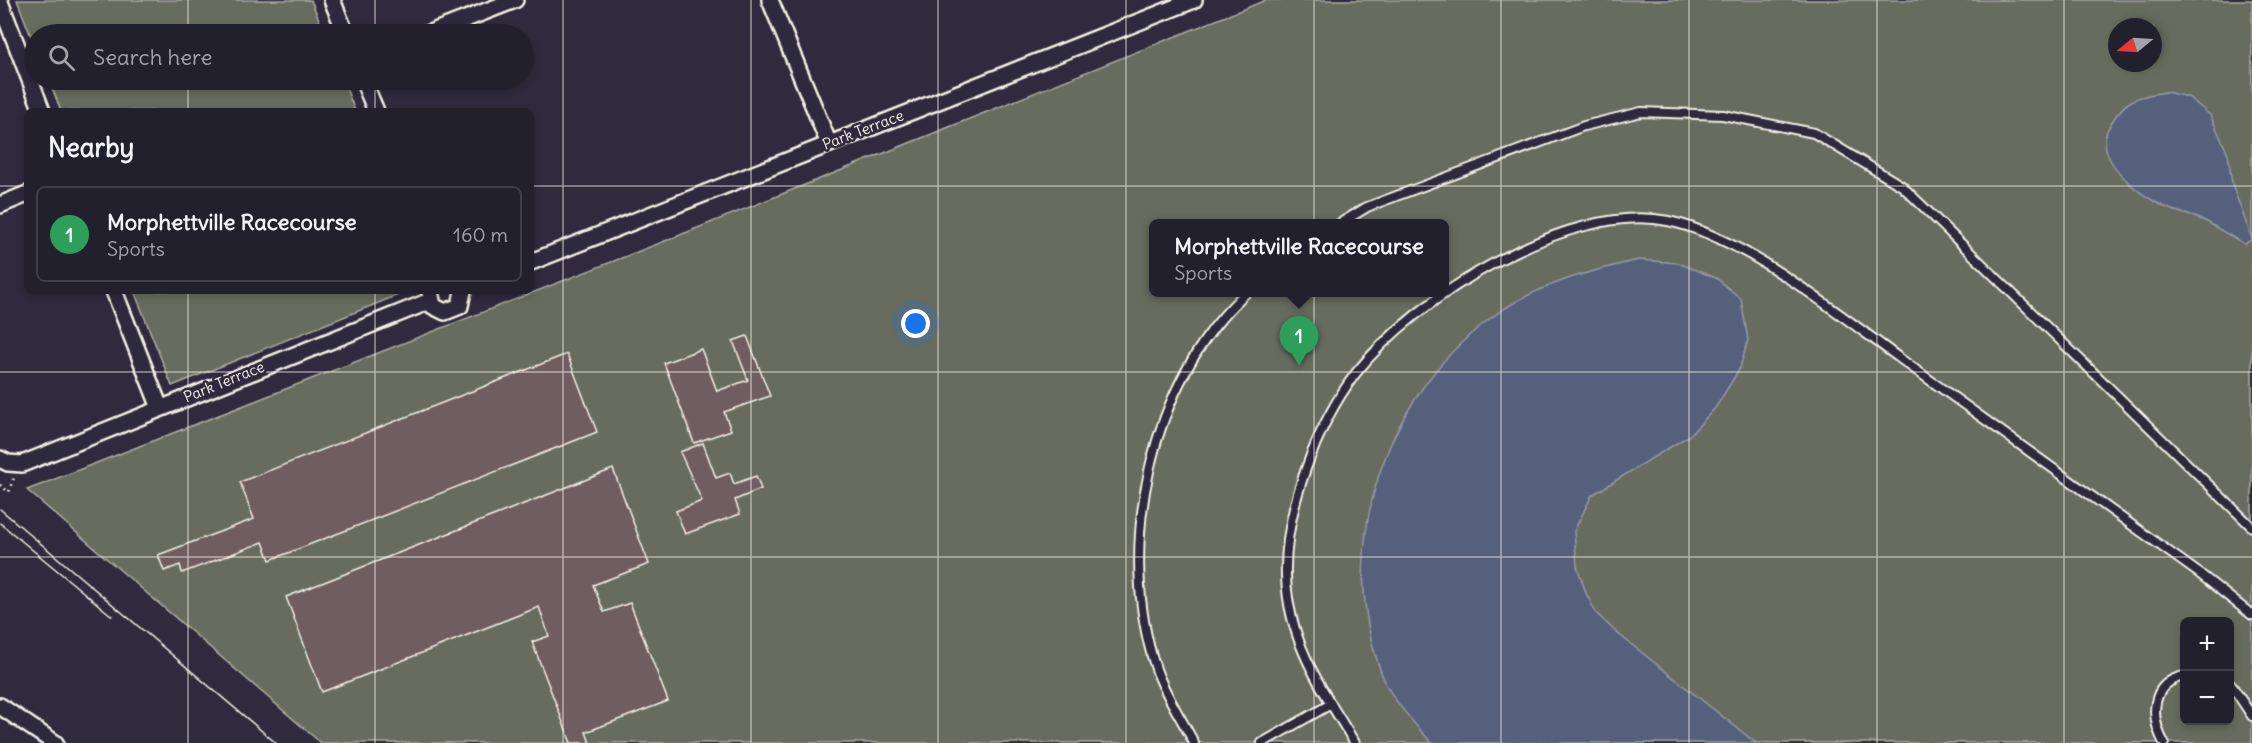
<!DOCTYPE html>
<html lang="en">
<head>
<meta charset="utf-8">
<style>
	:root { --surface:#23202e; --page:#2b2836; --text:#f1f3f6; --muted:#a3a3aa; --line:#403e4a; --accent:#bca0f2 }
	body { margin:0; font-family:Delius,sans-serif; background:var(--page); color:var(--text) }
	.controls { position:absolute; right:18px; bottom:18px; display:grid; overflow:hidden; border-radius:9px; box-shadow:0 3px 9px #0003 }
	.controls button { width:54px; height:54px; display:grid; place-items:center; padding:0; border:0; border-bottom:2px solid var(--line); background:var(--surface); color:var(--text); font:30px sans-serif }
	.compass { position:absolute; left:2108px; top:18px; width:54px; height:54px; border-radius:50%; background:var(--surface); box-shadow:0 3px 9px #0003; rotate:252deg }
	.you { position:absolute; left:916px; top:324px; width:21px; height:21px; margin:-15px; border:4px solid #fff; border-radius:50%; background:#1a73e8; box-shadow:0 0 0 9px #1a73e833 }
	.badge { display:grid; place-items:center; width:39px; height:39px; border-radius:50%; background:var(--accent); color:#fff; font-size:20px; font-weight:700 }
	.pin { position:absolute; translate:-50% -50px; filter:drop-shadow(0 2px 3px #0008) }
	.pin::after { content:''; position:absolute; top:32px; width:21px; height:18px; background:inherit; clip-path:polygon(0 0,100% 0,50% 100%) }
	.popup { position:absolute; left:1149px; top:219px; width:300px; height:78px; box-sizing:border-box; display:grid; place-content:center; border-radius:9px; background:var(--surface); filter:drop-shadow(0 2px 4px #0005); font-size:20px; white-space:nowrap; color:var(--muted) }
	.popup b { font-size:22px; color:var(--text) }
	.popup::after { content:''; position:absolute; left:50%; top:100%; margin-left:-12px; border:12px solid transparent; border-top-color:var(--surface) }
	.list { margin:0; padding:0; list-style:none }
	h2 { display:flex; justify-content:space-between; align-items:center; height:78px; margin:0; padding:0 24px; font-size:26px }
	h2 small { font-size:20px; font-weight:400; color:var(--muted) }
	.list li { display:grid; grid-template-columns:39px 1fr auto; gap:18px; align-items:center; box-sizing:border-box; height:96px; margin:0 12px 12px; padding:0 12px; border:2px solid var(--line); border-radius:9px }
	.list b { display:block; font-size:22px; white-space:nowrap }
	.list p { margin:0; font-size:20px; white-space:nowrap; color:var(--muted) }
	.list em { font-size:20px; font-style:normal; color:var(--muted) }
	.icon { flex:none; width:33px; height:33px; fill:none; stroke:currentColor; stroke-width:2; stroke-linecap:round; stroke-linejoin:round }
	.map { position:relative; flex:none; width:2252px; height:743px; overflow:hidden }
	.search { position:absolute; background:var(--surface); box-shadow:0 3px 9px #0003; left:24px; top:24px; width:510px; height:66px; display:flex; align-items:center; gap:15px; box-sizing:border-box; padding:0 21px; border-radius:33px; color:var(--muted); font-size:22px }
	.panel { position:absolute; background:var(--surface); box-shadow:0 3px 9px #0003; left:24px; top:108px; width:510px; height:186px; border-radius:9px }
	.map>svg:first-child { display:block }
	.green { fill:#686c5e; stroke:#aeaea3; stroke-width:1.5; fill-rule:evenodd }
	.water { fill:#54617d; stroke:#949ba8; stroke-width:1.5 }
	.building { fill:#705d5e; stroke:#f4f1e8; stroke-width:1.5 }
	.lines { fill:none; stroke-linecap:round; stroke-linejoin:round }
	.lane-casing { stroke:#f4f1e8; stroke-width:12 }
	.street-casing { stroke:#f4f1e8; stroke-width:20 }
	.path { stroke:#f4f1e8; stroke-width:3; stroke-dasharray:1.5 4.5; stroke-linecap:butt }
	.lane { stroke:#2f2a3d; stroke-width:8 }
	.street { stroke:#2f2a3d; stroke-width:15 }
	.tram { stroke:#f4f1e8; stroke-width:1.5 }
	.grid { fill:none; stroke:#f4f1e8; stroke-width:1.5; stroke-opacity:0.55 }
	.labels { text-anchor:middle; stroke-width:5; stroke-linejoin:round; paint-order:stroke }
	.street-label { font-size:15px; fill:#f4f1e8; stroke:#2f2a3d }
</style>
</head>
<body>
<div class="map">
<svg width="2252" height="743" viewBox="0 0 2252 743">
	<rect width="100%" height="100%" fill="#2f2a3d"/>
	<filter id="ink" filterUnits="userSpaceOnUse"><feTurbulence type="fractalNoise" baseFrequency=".0167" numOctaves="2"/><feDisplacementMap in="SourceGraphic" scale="12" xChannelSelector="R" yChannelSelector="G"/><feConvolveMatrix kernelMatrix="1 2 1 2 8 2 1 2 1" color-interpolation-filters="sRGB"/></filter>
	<g filter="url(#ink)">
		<!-- green -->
		<g class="green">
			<polygon points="17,0 311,0 325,34 34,34 34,44"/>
			<path d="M1266,0H2252V743H321L27,490L665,241ZM2117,27H2153V63H2117ZM1154,224H1444V292H1154ZM2184,622H2230V720H2184Z"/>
			<polygon points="49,80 343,80 355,111 61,111"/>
			<polygon points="134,291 408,291 172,386"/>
		</g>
		<!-- water -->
		<g class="water">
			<path d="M2166,92L2188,97L2210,115L2228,154L2232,184L2252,239L2245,244C2231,237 2218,228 2205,221C2192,215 2178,213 2165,207C2138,194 2090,158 2110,125C2125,99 2137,96 2166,92Z"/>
			<path d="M1639,260L1678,263L1716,278L1741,299L1748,340L1740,368L1716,407L1690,435L1592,495L1574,531L1577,566L1586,593L1596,613L1617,633L1756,743H1432C1418,728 1393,700 1385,682C1332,555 1380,402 1488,320C1533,286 1584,272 1639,260Z"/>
		</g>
		<!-- building -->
		<g class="building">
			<polygon points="747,336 770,396 724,412 731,430 694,443 664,363 701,349 717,391 748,380 733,341"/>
			<polygon points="567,354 597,432 270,560 263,542 182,573 180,565 164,571 158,555 254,519 240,482"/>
			<polygon points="703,443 716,478 730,473 734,484 756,476 761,489 735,500 740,514 685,534 676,511 702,501 680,452"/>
			<polygon points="613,469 649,564 593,585 604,612 630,603 668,701 586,732 590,743 571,743 532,642 549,636 539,607 322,692 286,597"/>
		</g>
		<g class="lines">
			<defs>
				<g id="lane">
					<polyline points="1339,224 1367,207 1584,126 1641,112 1723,115 1814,133 1902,186 2252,527"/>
					<polyline points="2230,683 2252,716"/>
					<path d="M1194,743C1182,719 1165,695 1156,669C1115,548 1150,379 1247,292"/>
					<polyline points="1262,743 1331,704"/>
					<path d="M1355,743C1322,690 1288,641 1286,576C1284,512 1317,424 1356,373C1415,298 1569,201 1668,221C1743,236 1840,315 1902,360C2002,432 2101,503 2200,574L2252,615"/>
					<path d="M2164,743C2150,717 2150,683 2184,676"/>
				</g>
				<g id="street">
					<polyline points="332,0 346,34"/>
					<polyline points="770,0 829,144"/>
					<polyline points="0,2 42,111"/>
					<polyline points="427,34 515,0"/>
					<polyline points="363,80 376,111"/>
					<polyline points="0,205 27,194"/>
					<polyline points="531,262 1194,0"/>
					<polyline points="114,291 160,408"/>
					<polyline points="430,291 433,306 445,312 460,306 463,291"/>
					<polyline points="0,459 8,463 22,464 430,301"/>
					<polyline points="0,706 55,743"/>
				</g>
			</defs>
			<!-- lane casing -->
			<use href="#lane" class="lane-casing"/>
			<!-- street casing -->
			<use href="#street" class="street-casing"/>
			<!-- path -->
			<polyline class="path" points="0,485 9,492 14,477"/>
			<!-- lane -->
			<use href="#lane" class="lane"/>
			<!-- street -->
			<use href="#street" class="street"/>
			<!-- tram -->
			<g class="tram">
				<polyline points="0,509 276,743"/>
				<polyline points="0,523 112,616"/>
			</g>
		</g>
	</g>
	<!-- grid -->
	<path class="grid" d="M188,0V34M375,0V34M563,0V743M751,0V743M938,0V743M1126,0V743M1314,0V743M1501,0V743M1689,0V743M1877,0V743M2064,0V743M188,80V111M375,80V111M0,186H27M531,186H2252M188,291V743M375,291V743M0,372H2252M0,557H2252"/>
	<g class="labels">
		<!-- street labels -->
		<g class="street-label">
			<text transform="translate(863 130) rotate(-21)" y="5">Park Terrace</text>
			<text transform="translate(224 382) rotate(-22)" y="5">Park Terrace</text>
		</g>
	</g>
</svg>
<div class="controls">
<button>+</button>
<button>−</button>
</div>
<svg class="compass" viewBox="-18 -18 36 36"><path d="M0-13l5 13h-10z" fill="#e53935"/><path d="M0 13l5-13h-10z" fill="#a3a3aa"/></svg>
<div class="you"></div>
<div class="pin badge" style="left:1299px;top:366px;background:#2e9e5b">1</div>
<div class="popup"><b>Morphettville Racecourse</b>Sports</div>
<div class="search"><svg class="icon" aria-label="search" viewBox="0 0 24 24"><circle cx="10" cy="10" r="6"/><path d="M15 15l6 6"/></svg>Search here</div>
<section class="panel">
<h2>Nearby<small></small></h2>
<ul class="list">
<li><span class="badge" style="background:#2e9e5b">1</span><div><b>Morphettville Racecourse</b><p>Sports</p></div><em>160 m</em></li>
</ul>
</section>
</div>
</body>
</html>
